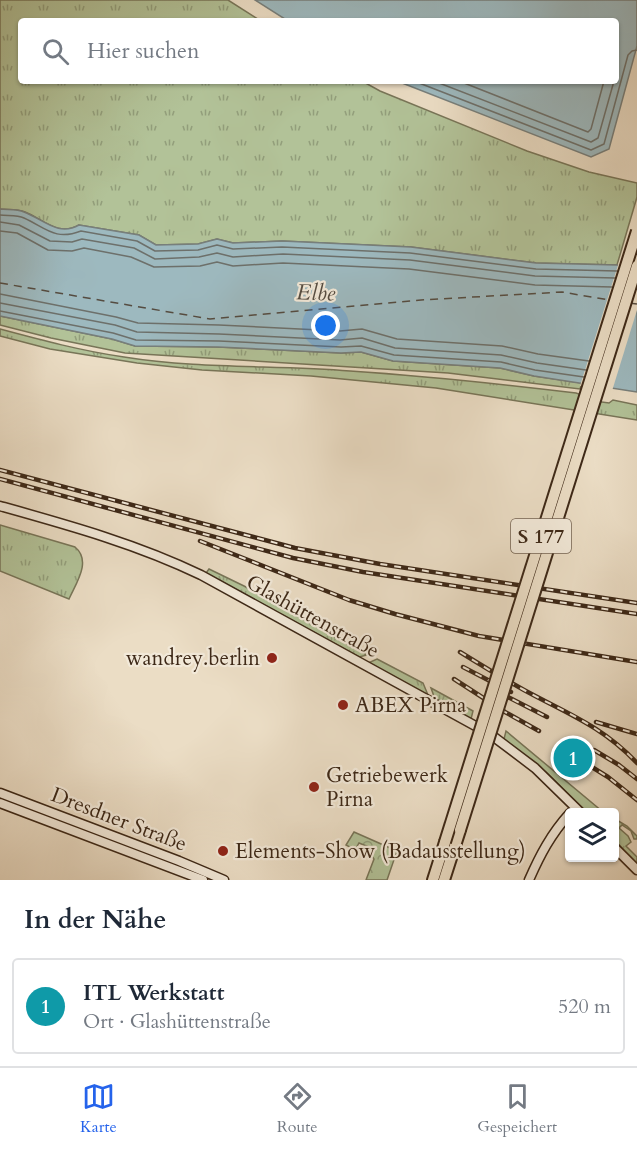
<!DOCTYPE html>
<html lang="de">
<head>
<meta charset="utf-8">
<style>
	:root { --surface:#fff; --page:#f6f6f7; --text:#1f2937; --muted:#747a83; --line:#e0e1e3; --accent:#2563eb }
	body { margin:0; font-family:Cardo,serif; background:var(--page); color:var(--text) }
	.controls { position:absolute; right:18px; bottom:18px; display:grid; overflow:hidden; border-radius:6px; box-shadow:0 2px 4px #0004 }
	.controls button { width:54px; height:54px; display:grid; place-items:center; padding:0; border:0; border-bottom:2px solid var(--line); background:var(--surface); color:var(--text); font:30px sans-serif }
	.you { position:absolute; left:326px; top:326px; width:21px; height:21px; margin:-15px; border:4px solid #fff; border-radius:50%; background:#1a73e8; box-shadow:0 0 0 9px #1a73e833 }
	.badge { display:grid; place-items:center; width:39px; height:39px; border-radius:50%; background:var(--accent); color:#fff; font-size:20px; font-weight:700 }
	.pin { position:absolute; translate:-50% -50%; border:3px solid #fff; box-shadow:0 2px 6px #0006 }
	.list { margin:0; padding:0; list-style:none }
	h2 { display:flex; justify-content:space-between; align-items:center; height:78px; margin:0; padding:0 24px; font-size:26px }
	h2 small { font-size:20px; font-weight:400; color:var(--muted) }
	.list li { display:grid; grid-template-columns:39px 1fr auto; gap:18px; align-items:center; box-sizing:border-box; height:96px; margin:0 12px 12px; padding:0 12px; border:2px solid var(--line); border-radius:6px }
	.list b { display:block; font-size:22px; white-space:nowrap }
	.list p { margin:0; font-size:20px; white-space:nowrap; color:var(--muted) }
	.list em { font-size:20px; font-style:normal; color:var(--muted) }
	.icon { flex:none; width:33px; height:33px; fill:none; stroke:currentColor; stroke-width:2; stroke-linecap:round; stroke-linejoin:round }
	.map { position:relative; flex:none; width:637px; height:880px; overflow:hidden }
	.search { position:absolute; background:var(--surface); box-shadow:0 2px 4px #0004; left:18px; right:18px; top:18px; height:66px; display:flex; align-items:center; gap:15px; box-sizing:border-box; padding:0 21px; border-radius:6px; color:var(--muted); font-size:22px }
	.sheet { height:186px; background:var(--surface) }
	nav { display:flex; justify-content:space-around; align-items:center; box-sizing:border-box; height:84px; border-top:2px solid var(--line); background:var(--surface); font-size:16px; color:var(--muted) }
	nav a { display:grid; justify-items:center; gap:3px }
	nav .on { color:var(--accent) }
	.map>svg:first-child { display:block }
	.grass { fill:url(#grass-tufts); stroke:#787558; stroke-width:1.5 }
	.forest { fill:url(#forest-crowns); stroke:#787558; stroke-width:1.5 }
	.water { fill:#9db9bf; stroke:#777f7c; stroke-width:1.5 }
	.pier { fill:#ebddc5 }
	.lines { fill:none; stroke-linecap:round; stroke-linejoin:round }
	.shore { stroke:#6d706b; stroke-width:1.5 }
	.ferry { stroke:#554c41; stroke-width:1.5; stroke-dasharray:8 6; stroke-linecap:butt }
	.secondary-casing { stroke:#3d2817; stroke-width:11 }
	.highway-casing { stroke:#3d2817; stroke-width:14 }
	.secondary { stroke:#f2e9d9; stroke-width:8 }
	.highway { stroke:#ebddc5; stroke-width:10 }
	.rail-casing { stroke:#3d2817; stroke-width:4.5 }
	.rail { stroke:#f2e9d9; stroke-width:2; stroke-dasharray:7; stroke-linecap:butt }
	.highway-bridge-casing { stroke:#3d2817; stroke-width:14; stroke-linecap:butt }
	.highway-bridge { stroke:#ebddc5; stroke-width:10 }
	.poi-dot { fill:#8f2418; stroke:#f2e9d9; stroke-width:2 }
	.labels { text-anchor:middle; stroke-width:4.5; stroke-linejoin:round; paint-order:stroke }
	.shield { fill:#f2e9d9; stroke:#736251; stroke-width:1.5 }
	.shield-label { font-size:20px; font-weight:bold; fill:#3d2817 }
	.street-label { font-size:21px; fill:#3d2817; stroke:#f2e9d9 }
	.poi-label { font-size:21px; fill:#3d2817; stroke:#f2e9d9; text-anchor:start }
	.water-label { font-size:22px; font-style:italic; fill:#554c41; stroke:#f2e9d9 }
</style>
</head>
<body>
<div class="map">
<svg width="637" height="880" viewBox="0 0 637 880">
	<defs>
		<pattern id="grass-tufts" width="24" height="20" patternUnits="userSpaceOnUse" patternTransform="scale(1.5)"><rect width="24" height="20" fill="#b2c298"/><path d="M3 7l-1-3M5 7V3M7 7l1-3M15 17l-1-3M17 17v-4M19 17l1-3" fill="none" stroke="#929e7b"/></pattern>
		<pattern id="forest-crowns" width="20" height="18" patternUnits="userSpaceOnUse" patternTransform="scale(1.5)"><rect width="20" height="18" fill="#b2c298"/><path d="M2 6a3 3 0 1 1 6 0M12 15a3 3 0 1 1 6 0" fill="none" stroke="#929e7b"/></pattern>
	</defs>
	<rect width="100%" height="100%" fill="#ebddc5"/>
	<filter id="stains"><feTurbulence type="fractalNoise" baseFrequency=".00333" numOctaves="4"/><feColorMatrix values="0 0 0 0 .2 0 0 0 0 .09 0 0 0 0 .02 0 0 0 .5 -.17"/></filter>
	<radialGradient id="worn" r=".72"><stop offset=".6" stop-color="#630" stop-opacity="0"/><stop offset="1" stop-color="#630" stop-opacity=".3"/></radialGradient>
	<!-- grass -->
	<g class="grass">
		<path d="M0,0H228L261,21H21V81H362L380,91L527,151L589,172L637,183V197L617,265L536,263L411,247L282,241L233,243L217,239L198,244L156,245L139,235L79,225C58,237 43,219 25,212C17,209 8,210 0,209Z"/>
		<polygon points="0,316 112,339 135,346 218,347 341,353 361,352 393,361 500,368 534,376 582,383 580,389 448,373 125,353 51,338 0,325"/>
		<path d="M0,329C41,340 82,351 124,357C198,369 275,365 350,371C426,376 501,384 576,393L579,394L580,399L609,403L613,400L637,405V420L436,388L311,376L202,370L137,363L50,349L0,336Z"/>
		<path d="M0,525L75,547C92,561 76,583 69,599L0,571Z"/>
		<polygon points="209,569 244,586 367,655 359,657 206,573"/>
		<polygon points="377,659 423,683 428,695 368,663"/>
		<polygon points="431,688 473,711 471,719 435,699"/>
		<polygon points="506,731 603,812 586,812 547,773 504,739"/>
		<polygon points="615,819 627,826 637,836 637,839 634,839 631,831 622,825 619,828 628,836 631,842 626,846 637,857 637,863 615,841"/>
	</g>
	<!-- forest -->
	<polygon class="forest" points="354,832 397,851 387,880 366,880 374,859 369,852 369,847 359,843 355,850 346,845"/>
	<!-- water -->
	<g class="water">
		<polygon points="255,0 637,0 637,46 609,149 591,157 397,81 616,81 616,21 288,21"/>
		<path d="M0,209C8,210 17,209 24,212C43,219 58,237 79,225L139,235L156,245L198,244L217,239L233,243L282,241L411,247L536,263L617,265L637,268V392L534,376L500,368L393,361L361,352L341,353L218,347L135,346L112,339L0,316Z"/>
	</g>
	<!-- pier -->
	<polygon class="pier" points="619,262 637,265 637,310 612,391 580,386"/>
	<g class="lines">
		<!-- shore -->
		<g class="shore">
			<polyline points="414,81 591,150 604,144 628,55 632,51 637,50"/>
			<polyline points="434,81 591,142 598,138 614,81"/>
			<polyline points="459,81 588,132 591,129 604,81"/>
			<path d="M0,215C8,216 17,215 24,218C46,228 55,241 81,231L137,241L155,251L198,250L217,245L233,249L282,247L410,253L536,269L617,271"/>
			<polyline points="0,222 19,225 50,241 72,242 82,239 134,248 155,259 199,257 217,253 233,257 283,254 410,260 535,276 615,278"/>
			<polyline points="0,231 17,233 48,250 72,251 84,248 131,257 154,267 200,266 217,262 233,266 283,263 409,269 535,285 612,287"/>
			<polyline points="0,294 116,317 138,323 219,325 340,331 362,329 397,339 502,346 538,354 589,361"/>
			<polyline points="0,303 115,325 137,332 219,334 340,340 362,338 395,348 501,355 537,363 586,370"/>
			<polyline points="0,311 113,333 136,340 219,341 341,347 361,346 394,355 501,362 535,370 584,377"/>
		</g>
		<!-- ferry -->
		<g class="ferry">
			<polyline points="0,283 210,319 421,300 562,292 609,300"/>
			<polyline points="629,303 637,304"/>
		</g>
		<defs>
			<g id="secondary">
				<path d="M0,506C68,525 137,544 201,575L490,734L535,768L580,812"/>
				<polyline points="0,793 179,861 224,880"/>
				<polyline points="0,803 203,880"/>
				<polyline points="614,847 637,870"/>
				<path d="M529,880C540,855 551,834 570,813"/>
			</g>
			<g id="highway">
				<polyline points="433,880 445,842"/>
				<polyline points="444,880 460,830"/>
			</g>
		</defs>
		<!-- secondary casing -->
		<use href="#secondary" class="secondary-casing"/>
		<!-- highway casing -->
		<use href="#highway" class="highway-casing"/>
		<!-- secondary -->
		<use href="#secondary" class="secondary"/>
		<!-- highway -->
		<use href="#highway" class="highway"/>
		<defs>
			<g id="rail">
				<polyline points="0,470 295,548 380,564 637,603"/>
				<polyline points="0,479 293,558 363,572 637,614"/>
				<polyline points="200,541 349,600 395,614 479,636 637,662"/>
				<path d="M460,652C481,665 502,678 524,690C568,714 602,726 637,763"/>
				<polyline points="463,667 511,692"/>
				<polyline points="454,679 505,712 539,731"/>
				<polyline points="500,693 547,717"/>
				<polyline points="596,722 637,734"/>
				<polyline points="594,750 619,765 637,779"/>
				<polyline points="587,764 608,777 637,800"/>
			</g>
		</defs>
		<!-- rail casing -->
		<use href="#rail" class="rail-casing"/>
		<!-- rail -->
		<use href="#rail" class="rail"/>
		<defs>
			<g id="highway-bridge">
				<polyline points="460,830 637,266"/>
				<polyline points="445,842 637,231"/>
			</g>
		</defs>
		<!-- highway-bridge casing -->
		<use href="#highway-bridge" class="highway-bridge-casing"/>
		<!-- highway-bridge -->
		<use href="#highway-bridge" class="highway-bridge"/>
	</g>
	<!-- markers -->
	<g class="poi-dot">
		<circle cx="272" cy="658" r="6"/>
		<circle cx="343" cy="705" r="6"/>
		<circle cx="314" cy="787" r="6"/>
		<circle cx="223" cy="851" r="6"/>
	</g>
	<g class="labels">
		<!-- shield labels -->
		<rect class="shield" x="511" y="519" width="60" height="34" rx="4.5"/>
		<g class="shield-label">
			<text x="541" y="543">S 177</text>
		</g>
		<!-- street labels -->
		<g class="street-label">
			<text transform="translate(313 616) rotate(29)" y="7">Glashüttenstraße</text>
			<text transform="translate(119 819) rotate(21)" y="7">Dresdner Straße</text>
		</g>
		<!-- poi labels -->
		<g class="poi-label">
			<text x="260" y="665" text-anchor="end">wandrey.berlin</text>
			<text x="355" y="712">ABEX Pirna</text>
			<text x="326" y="782">Getriebewerk<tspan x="326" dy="24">Pirna</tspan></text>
			<text x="235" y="858">Elements-Show (Badausstellung)</text>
		</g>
		<!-- water labels -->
		<g class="water-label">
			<text transform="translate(316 292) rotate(2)" y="8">Elbe</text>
		</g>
	</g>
	<rect width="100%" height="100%" filter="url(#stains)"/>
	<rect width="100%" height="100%" fill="url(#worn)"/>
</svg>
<div class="controls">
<button><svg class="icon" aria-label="layers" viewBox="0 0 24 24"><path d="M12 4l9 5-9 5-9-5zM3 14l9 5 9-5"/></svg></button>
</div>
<div class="you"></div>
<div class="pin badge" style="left:573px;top:758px;background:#0f9aa8">1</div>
<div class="search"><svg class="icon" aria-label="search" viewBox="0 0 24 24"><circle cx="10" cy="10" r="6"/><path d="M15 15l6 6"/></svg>Hier suchen</div>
</div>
<section class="sheet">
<h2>In der Nähe<small></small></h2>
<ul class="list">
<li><span class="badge" style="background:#0f9aa8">1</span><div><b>ITL Werkstatt</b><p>Ort · Glashüttenstraße</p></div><em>520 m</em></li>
</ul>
</section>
<nav>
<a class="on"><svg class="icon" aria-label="map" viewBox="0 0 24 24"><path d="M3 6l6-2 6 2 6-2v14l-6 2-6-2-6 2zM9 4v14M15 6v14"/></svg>Karte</a>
<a><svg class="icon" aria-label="directions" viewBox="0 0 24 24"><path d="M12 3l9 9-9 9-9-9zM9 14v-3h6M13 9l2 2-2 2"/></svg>Route</a>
<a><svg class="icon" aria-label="saved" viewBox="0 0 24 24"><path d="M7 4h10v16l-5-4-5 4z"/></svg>Gespeichert</a>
</nav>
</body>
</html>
